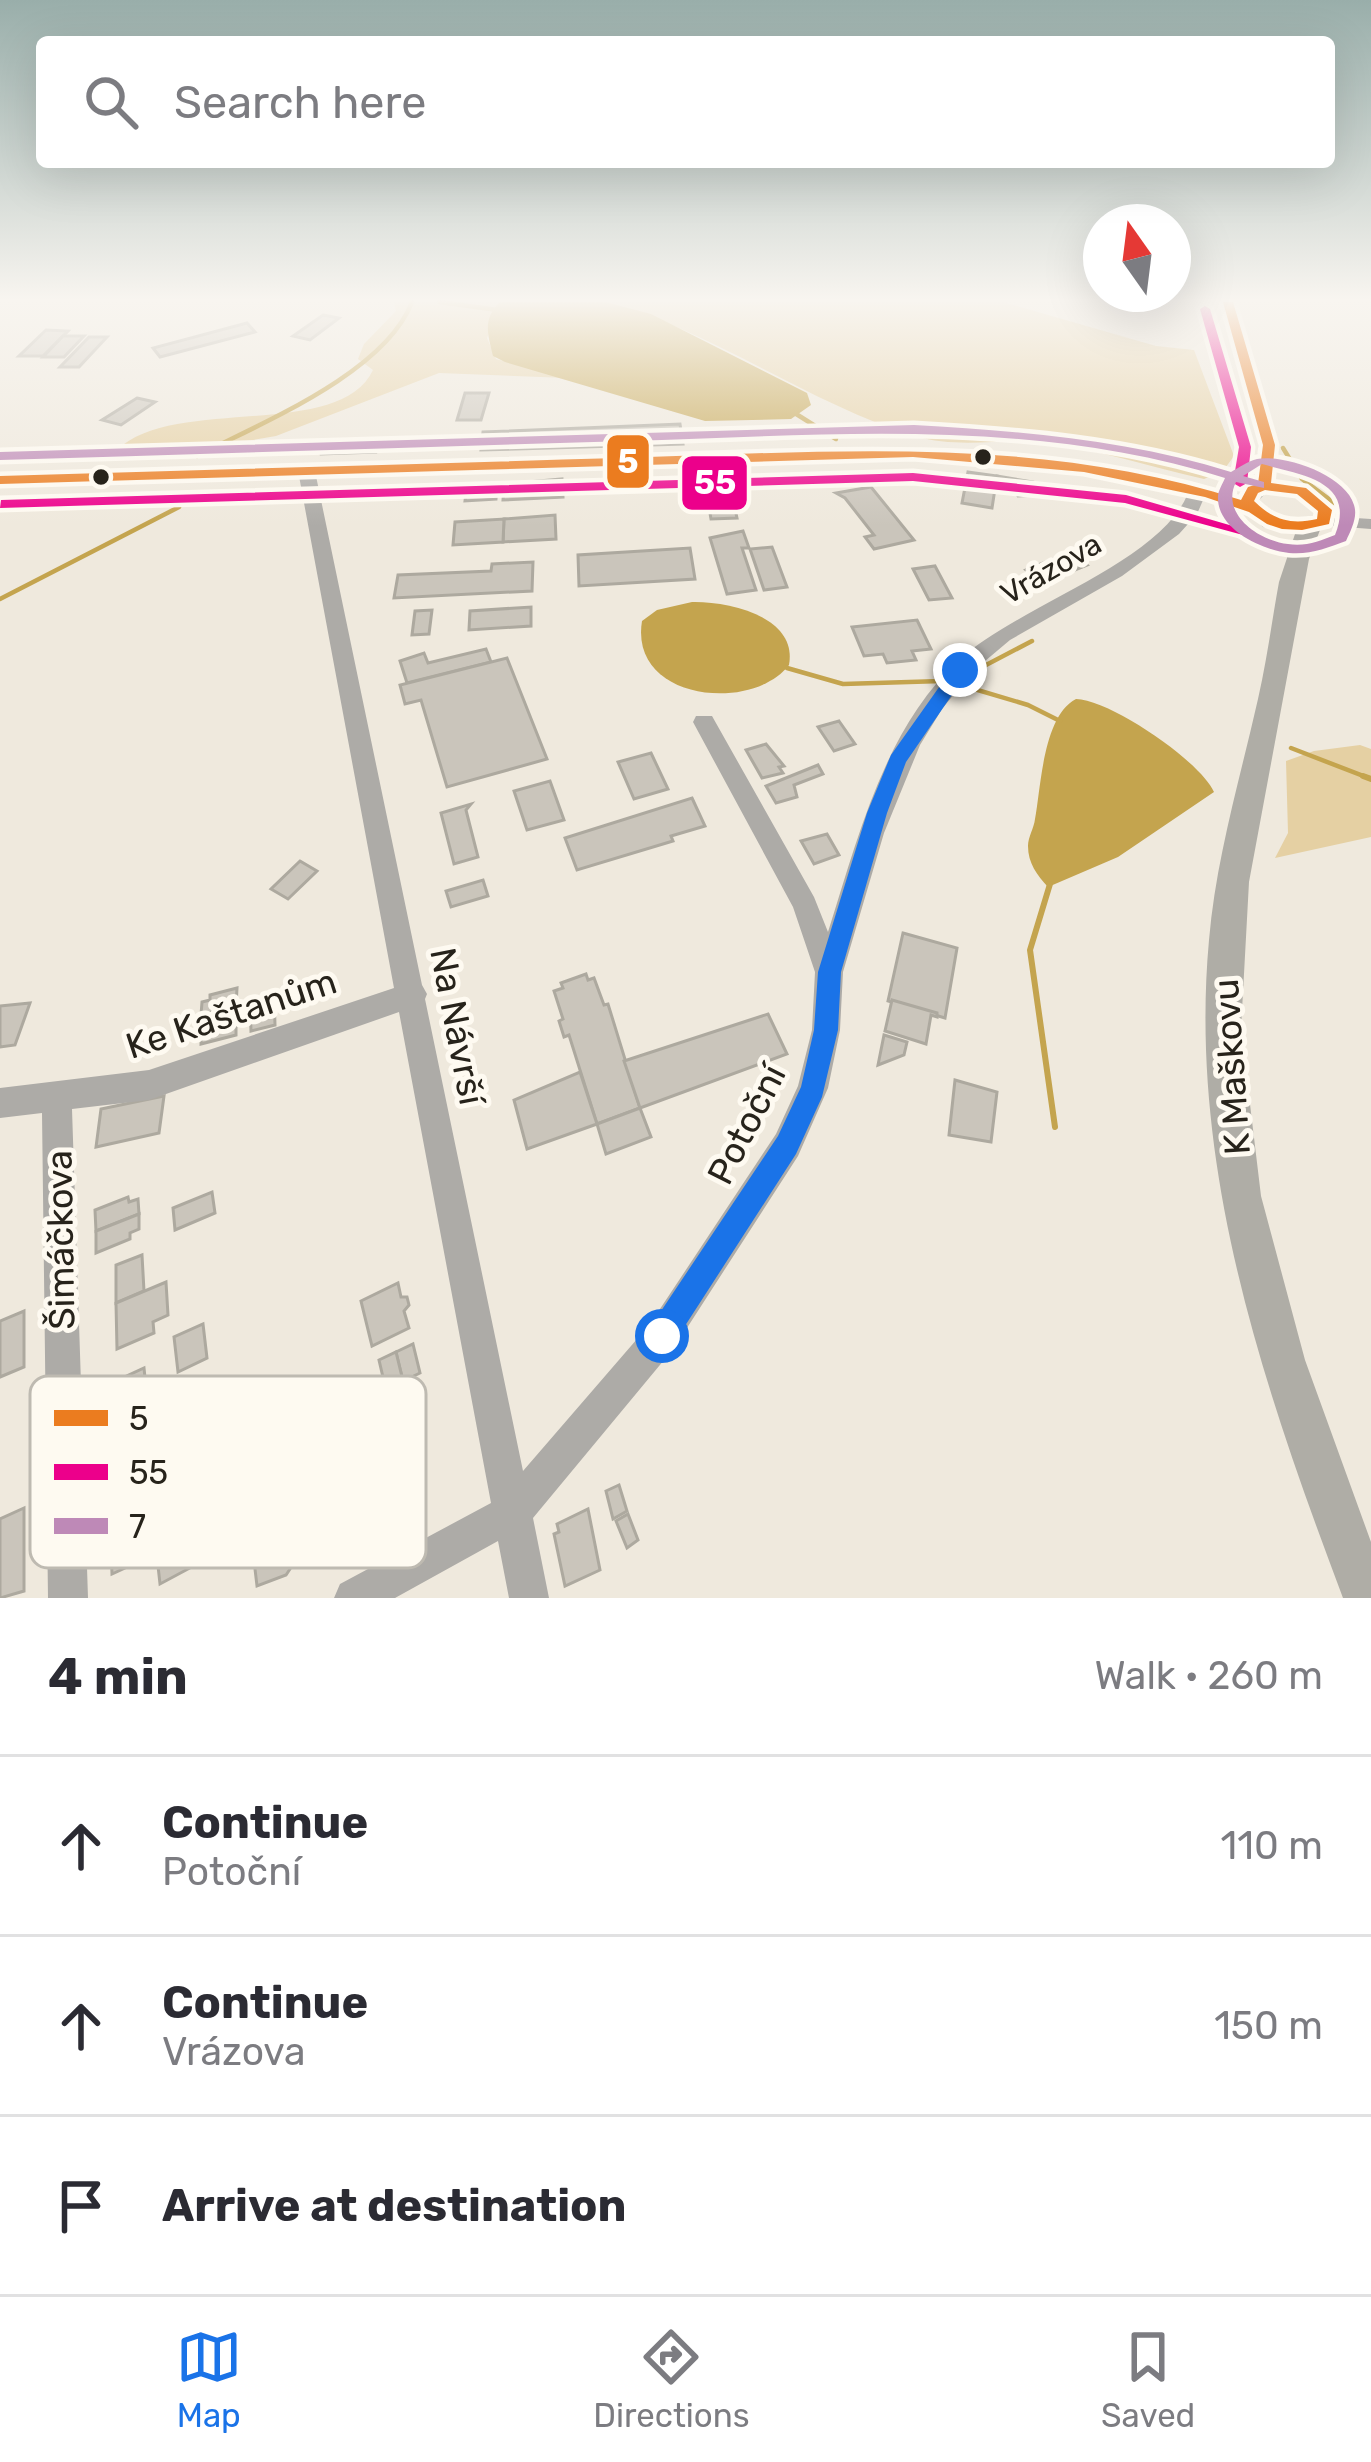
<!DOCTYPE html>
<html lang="en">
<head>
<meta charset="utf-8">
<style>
	:root { --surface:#fff; --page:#f7f7f7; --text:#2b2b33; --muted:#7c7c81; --line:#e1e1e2; --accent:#1a73e8 }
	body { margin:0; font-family:Rubik,sans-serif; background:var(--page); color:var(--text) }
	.compass { position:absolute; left:1083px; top:204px; width:108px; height:108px; border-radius:50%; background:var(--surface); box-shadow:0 12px 48px #0002; rotate:346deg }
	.stop { position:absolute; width:36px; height:36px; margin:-27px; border:9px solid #1a73e8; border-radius:50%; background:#fff }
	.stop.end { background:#1a73e8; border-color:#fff; box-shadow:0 3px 12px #0008 }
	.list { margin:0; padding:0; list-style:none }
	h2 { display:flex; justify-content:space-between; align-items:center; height:156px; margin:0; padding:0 48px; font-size:51px }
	h2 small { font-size:39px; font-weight:400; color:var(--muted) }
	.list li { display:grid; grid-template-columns:78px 1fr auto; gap:36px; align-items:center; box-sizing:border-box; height:180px; padding:0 48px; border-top:3px solid var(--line) }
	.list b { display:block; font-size:45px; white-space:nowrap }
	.list p { margin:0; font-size:39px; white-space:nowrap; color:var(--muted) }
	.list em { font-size:39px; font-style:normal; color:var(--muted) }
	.icon { flex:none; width:66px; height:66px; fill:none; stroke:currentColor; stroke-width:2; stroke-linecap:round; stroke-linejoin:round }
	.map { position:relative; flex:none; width:1371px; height:1598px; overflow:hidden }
	.search { position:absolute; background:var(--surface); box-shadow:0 12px 48px #0002; left:36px; right:36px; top:36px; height:132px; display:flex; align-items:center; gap:30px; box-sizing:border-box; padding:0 42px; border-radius:12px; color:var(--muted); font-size:45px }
	.sheet { height:696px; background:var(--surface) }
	nav { display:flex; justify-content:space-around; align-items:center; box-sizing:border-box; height:168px; border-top:3px solid var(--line); background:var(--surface); font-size:33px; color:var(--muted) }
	nav a { display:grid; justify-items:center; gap:6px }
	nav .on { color:var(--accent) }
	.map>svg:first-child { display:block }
	.green { fill:#e5d0a3 }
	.water { fill:#c4a44e }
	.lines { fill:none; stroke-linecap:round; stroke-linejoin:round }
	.stream-far1 { stroke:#c4a44e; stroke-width:4.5 }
	.stream { stroke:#c4a44e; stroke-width:6 }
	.building { fill:#cac5bb; stroke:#ada99f; stroke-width:3 }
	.minor { fill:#adaba7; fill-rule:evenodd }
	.major { fill:#afada6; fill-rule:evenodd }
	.bus-1-casing { stroke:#fefaf1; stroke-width:9 }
	.bus-2-casing { stroke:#fefaf1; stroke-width:9 }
	.bus-3-casing { stroke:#fefaf1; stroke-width:9 }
	.bus-1 { fill:#eb7c1f; fill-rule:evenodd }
	.bus-2 { fill:#ec008b; fill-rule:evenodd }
	.bus-3 { fill:#be89b7; fill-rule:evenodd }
	.route { fill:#1a73e8 }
	.bus-dot { fill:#27231b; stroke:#fefaf1; stroke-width:4.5 }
	.labels { text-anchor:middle; stroke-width:10; stroke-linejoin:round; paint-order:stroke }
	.street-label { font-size:30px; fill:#27231b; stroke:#fefaf1 }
	.near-street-label { font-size:36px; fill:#27231b; stroke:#fefaf1 }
	.key { fill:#fefaf1; stroke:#bebab1; stroke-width:3 }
	.key-label { font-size:33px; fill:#27231b }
	.line-badge { stroke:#fefaf1; stroke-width:4.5 }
	.badge-label { font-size:33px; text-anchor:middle; font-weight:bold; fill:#fff }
</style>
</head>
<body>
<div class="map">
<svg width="1371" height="1598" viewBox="0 0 1371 1598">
	<rect width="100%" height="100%" fill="#efe9dd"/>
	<!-- green -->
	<g class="green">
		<path d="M394,302H500L487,338L496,359L567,378L439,373L276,436L166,455L137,456L117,450C174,395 340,441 373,370L358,359L364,344L396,311Z"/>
		<path d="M605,302H1003L1156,346L1194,350L1234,456L1223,471L1204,479C1151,467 1097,449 1043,443C1001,438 957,449 915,436C807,403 715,331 605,302Z"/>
		<polygon points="1360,745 1371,749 1371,837 1275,858 1288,833 1286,761 1314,751"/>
	</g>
	<!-- water -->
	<g class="water">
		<path d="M500,302H605L651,314L807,393L811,405L791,419L705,421L505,362L493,356C488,335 482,319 500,302Z"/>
		<path d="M692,602C727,601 798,616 789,665C752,713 629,701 642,621L657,610Z"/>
		<path d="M1076,699C1111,700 1200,761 1214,792L1118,857L1048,887C1037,875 1028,863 1028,846C1028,837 1034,828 1035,819C1041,787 1043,716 1076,699Z"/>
	</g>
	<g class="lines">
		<!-- stream-far1 -->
		<g class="stream-far1">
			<polyline points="439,302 498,310"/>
			<polyline points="793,412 836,439"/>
			<polyline points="1283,448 1302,479 1337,505"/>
			<path d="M197,456C261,423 385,373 412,302"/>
			<polyline points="0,599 179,507"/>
			<polyline points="787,668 843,684 942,681"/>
			<polyline points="967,675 1032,641"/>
			<polyline points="954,683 1028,705 1060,721"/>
			<polyline points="1291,748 1371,779"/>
		</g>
		<!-- stream -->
		<g class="stream">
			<polyline points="1363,776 1371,779"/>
			<polyline points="1050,884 1030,950 1055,1127"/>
		</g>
	</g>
	<!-- building -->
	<g class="building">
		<polygon points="323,315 339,318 310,340 293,336"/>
		<polygon points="247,323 255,332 160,357 153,348"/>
		<polygon points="46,330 68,331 43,356 19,356"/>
		<polygon points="63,336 84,336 64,357 43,357"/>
		<polygon points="89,337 107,337 79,367 60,367"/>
		<polygon points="465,393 489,393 481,420 457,420"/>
		<polygon points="137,398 155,402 121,425 102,420"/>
		<polygon points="680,424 683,444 481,450 483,432"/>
		<polygon points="379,441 376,452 321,454 320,450 324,443"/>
		<polygon points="726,470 731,491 706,496 702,475"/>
		<polygon points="968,472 997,476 992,508 962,503"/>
		<polygon points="997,476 1033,482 1036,495 1018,496 1015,491 996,487"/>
		<polygon points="562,479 563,497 503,500 504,484"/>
		<polygon points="497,484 496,499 465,501 467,486"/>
		<polygon points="871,487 914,540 874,549 865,537 874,535 845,498 836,493"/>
		<polygon points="731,491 737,518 711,519 707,496"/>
		<polygon points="555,515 556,539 503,542 504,519"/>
		<polygon points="504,519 503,542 453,545 455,522"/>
		<polygon points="743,531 749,548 742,548 756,590 727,594 710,538"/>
		<polygon points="772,547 787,587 764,590 750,549"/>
		<polygon points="690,548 695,579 579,586 578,555"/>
		<polygon points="1070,552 1087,565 1043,583 1026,570"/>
		<polygon points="533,562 532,591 394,598 398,575 491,571 492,564"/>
		<polygon points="935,566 952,598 929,600 913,569"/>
		<polygon points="531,607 531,626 469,630 470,611"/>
		<polygon points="432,610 429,634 412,635 415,611"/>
		<polygon points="917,620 931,649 912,651 916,660 887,663 883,654 864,656 852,627"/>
		<polygon points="486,649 491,662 407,683 400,661 424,653 428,663"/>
		<polygon points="507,658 547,759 447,787 421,700 405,704 400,685"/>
		<polygon points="839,721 855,744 834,751 818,727"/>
		<polygon points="766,744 784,766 779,767 783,773 762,778 746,750"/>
		<polygon points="651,753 668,789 634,799 618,762"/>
		<polygon points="818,765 823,774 794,785 797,797 776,803 766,786"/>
		<polygon points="550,781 564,820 527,830 514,791"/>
		<polygon points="692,798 705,826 671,836 673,841 577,870 565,838"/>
		<polygon points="471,804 466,810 478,857 454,864 441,813"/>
		<polygon points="827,834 839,855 814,864 801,841"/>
		<polygon points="300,861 317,871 288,899 271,889"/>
		<polygon points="483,880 488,896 451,907 446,891"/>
		<polygon points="903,933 957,948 945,1018 888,1001"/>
		<polygon points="586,974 588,980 594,978 604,1005 608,1004 640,1108 597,1124 569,1035 564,1037 559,1021 563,1019 554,991 563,988 561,983"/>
		<polygon points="237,988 236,1007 201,1015 202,1002 210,1000 210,995"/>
		<polygon points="274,993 275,1025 251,1031 250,1003"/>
		<polygon points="892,1000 937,1013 937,1017 931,1015 926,1044 885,1031"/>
		<polygon points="30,1003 15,1045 0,1047 0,1006"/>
		<polygon points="236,1007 236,1035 201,1044 201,1015"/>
		<polygon points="768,1014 787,1054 640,1108 624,1061"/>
		<polygon points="884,1035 907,1042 904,1055 878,1065"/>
		<polygon points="580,1072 597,1124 527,1149 514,1100"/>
		<polygon points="955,1080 997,1092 991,1142 949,1135"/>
		<polygon points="164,1096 159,1133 96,1147 101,1109"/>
		<polygon points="640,1108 651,1137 606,1154 597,1124"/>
		<polygon points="212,1192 215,1213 175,1230 173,1208"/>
		<polygon points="128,1197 129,1202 138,1199 139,1214 96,1231 95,1210"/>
		<polygon points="139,1214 139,1229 130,1233 130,1239 96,1253 96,1231"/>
		<polygon points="142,1255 144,1291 116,1303 116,1265"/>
		<polygon points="166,1282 168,1315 153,1322 154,1333 117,1349 116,1303"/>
		<polygon points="398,1283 401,1297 407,1297 409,1305 404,1311 409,1328 372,1346 361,1301"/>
		<polygon points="24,1311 24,1367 0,1377 0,1321"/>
		<polygon points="203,1324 207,1358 178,1372 174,1337"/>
		<polygon points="413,1344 420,1373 403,1381 396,1352"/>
		<polygon points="396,1352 403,1381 386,1390 379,1360"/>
		<polygon points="144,1368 148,1407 109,1425 103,1387"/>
		<polygon points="619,1485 627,1511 613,1519 606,1491"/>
		<polygon points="150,1500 153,1555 112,1574 110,1519"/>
		<polygon points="278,1504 290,1569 286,1575 257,1586 249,1518"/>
		<polygon points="24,1508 24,1591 0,1598 0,1519"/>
		<polygon points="588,1509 600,1570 565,1586 554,1534 559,1532 557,1524"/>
		<polygon points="628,1514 638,1540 627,1548 616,1521"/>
		<polygon points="199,1546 201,1562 160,1584 158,1566"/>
	</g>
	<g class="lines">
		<!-- minor -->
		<g class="minor">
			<path d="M913,448C1007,453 1099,461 1191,483C1213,489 1242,494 1260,508L1251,513L1204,498L1197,514L1179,534L1122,576L1010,640L972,672L942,709L920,745L884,833L843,972L840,1030L828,1088L798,1156L674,1348L533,1518L549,1598H509L498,1541L395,1598H334L340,1584L491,1503L399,1012L149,1100L72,1109L88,1598H48L42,1113L0,1118V1088L149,1070L394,988L299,476L0,485V475ZM913,458L1085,473L1188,493C1161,563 1017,606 959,660C884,729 858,838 828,932L814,897L712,716H696L693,722L793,907L815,972L812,1030L798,1086L776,1134L650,1324L523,1471L425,999L427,994L422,985L316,476Z"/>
			<polygon points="1324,516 1371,519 1371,529 1318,525 1318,517"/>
		</g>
		<!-- major -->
		<path class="major" d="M1219,302H1237L1279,445L1275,481L1309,486L1336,510L1335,521L1320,530L1309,559L1249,882L1241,1029L1261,1196L1305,1360L1371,1542V1598H1343C1264,1388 1188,1168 1209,940C1216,858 1240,779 1258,699C1267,660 1272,620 1279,582L1295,534L1263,527L1236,501L1245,485L1254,482L1259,445ZM1266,493L1295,497L1314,512L1313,517L1286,519L1258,501Z"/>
		<defs>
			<path id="bus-1" d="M1223,302H1233L1275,445L1271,483L1306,488L1332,510L1329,524L1302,530L1282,529L1267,524L1249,512L1205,497L1084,472L913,457L0,484V476C206,470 412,464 618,458C829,452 1036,434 1241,500L1248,487L1258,484L1263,445ZM1265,490L1297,494L1318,511L1317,519C1291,525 1273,520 1254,501L1258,493Z"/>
			<g id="bus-2">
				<polygon points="1205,306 1210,309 1251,447 1247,483 1240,487 1233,483 1239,447 1200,309"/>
				<polygon points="913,473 1126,495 1250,531 1243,535 1125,503 913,481 0,508 1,500"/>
			</g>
			<path id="bus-3" d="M914,425C1021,431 1129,440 1231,472C1240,467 1248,461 1257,459C1282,454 1345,474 1354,505C1358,517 1351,530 1346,541C1327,548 1310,555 1289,553C1262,550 1216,529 1218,496C1218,491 1223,483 1225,478C1033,417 827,435 628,441C419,447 209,454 0,460V452ZM1262,464C1300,475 1357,480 1335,535C1320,541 1305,547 1288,544C1259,541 1220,514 1236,482L1264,488V482L1243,476Z"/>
		</defs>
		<!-- bus-1 casing -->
		<use href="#bus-1" class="bus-1-casing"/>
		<!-- bus-2 casing -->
		<use href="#bus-2" class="bus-2-casing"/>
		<!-- bus-3 casing -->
		<use href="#bus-3" class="bus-3-casing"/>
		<!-- bus-1 -->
		<use href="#bus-1" class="bus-1"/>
		<!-- bus-2 -->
		<use href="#bus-2" class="bus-2"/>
		<!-- bus-3 -->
		<use href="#bus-3" class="bus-3"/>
	</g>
	<!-- sky -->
	<linearGradient id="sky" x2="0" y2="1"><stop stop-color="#99aeaa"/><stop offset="0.57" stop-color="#f8f5f0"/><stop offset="1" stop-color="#f8f5f0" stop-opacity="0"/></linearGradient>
	<rect width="1371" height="526" fill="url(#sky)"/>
	<!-- route -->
	<polygon class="route" points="954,666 969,670 906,762 887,813 841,972 838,1030 822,1097 796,1154 672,1346 662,1350 651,1346 647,1336 651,1326 778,1136 801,1087 814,1030 818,972 867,813 891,755"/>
	<!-- markers -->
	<g class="bus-dot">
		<circle cx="983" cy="457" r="10"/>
		<circle cx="101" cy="477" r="10"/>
	</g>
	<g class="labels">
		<!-- street labels -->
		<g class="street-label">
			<text transform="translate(1051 569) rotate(-30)" y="10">Vrázova</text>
		</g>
		<!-- near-street labels -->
		<g class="near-street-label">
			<text transform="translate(231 1013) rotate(-18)" y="13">Ke Kaštanům</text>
			<text transform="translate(458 1026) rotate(79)" y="13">Na Návrší</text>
			<text transform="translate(1231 1067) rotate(-94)" y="13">K Maškovu</text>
			<text transform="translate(746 1124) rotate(-63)" y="13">Potoční</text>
			<text transform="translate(60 1240) rotate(-91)" y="13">Šimáčkova</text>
		</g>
	</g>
	<!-- legend -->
	<rect x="30" y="1376" width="396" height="192" rx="18" class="key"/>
	<rect x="54" y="1410" width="54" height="16" fill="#eb7c1f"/>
	<rect x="54" y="1464" width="54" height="16" fill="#ec008b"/>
	<rect x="54" y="1518" width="54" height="16" fill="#be89b7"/>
	<g class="key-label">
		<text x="129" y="1430">5</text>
		<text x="129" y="1484">55</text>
		<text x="129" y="1538">7</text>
	</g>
	<g class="line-badge">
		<rect x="605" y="433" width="46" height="57" rx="12" fill="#eb7c1f"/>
		<rect x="680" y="454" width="69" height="58" rx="12" fill="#ec008b"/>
	</g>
	<g class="badge-label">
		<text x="628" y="473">5</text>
		<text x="715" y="494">55</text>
	</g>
</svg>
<svg class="compass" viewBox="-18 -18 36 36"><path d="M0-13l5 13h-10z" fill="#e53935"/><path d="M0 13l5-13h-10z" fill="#7c7c81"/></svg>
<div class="stop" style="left:662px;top:1336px"></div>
<div class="stop end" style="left:960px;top:670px"></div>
<div class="search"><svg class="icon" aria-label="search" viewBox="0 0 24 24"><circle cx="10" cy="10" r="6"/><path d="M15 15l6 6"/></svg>Search here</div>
</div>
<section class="sheet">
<h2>4 min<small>Walk · 260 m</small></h2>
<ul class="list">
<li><svg class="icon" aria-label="ahead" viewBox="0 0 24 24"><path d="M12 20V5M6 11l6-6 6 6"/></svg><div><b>Continue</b><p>Potoční</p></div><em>110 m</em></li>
<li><svg class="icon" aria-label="ahead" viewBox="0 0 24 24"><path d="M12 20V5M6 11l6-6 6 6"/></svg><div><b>Continue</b><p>Vrázova</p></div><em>150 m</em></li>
<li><svg class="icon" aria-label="arrive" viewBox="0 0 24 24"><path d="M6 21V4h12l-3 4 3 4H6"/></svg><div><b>Arrive at destination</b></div></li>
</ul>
</section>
<nav>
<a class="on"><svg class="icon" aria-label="map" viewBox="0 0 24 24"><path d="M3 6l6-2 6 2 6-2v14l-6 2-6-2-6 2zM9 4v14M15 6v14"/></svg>Map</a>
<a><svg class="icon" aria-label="directions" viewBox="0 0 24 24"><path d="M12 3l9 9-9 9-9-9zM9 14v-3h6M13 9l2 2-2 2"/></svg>Directions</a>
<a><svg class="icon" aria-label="saved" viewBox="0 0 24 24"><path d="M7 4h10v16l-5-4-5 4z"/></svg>Saved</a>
</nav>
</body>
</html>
